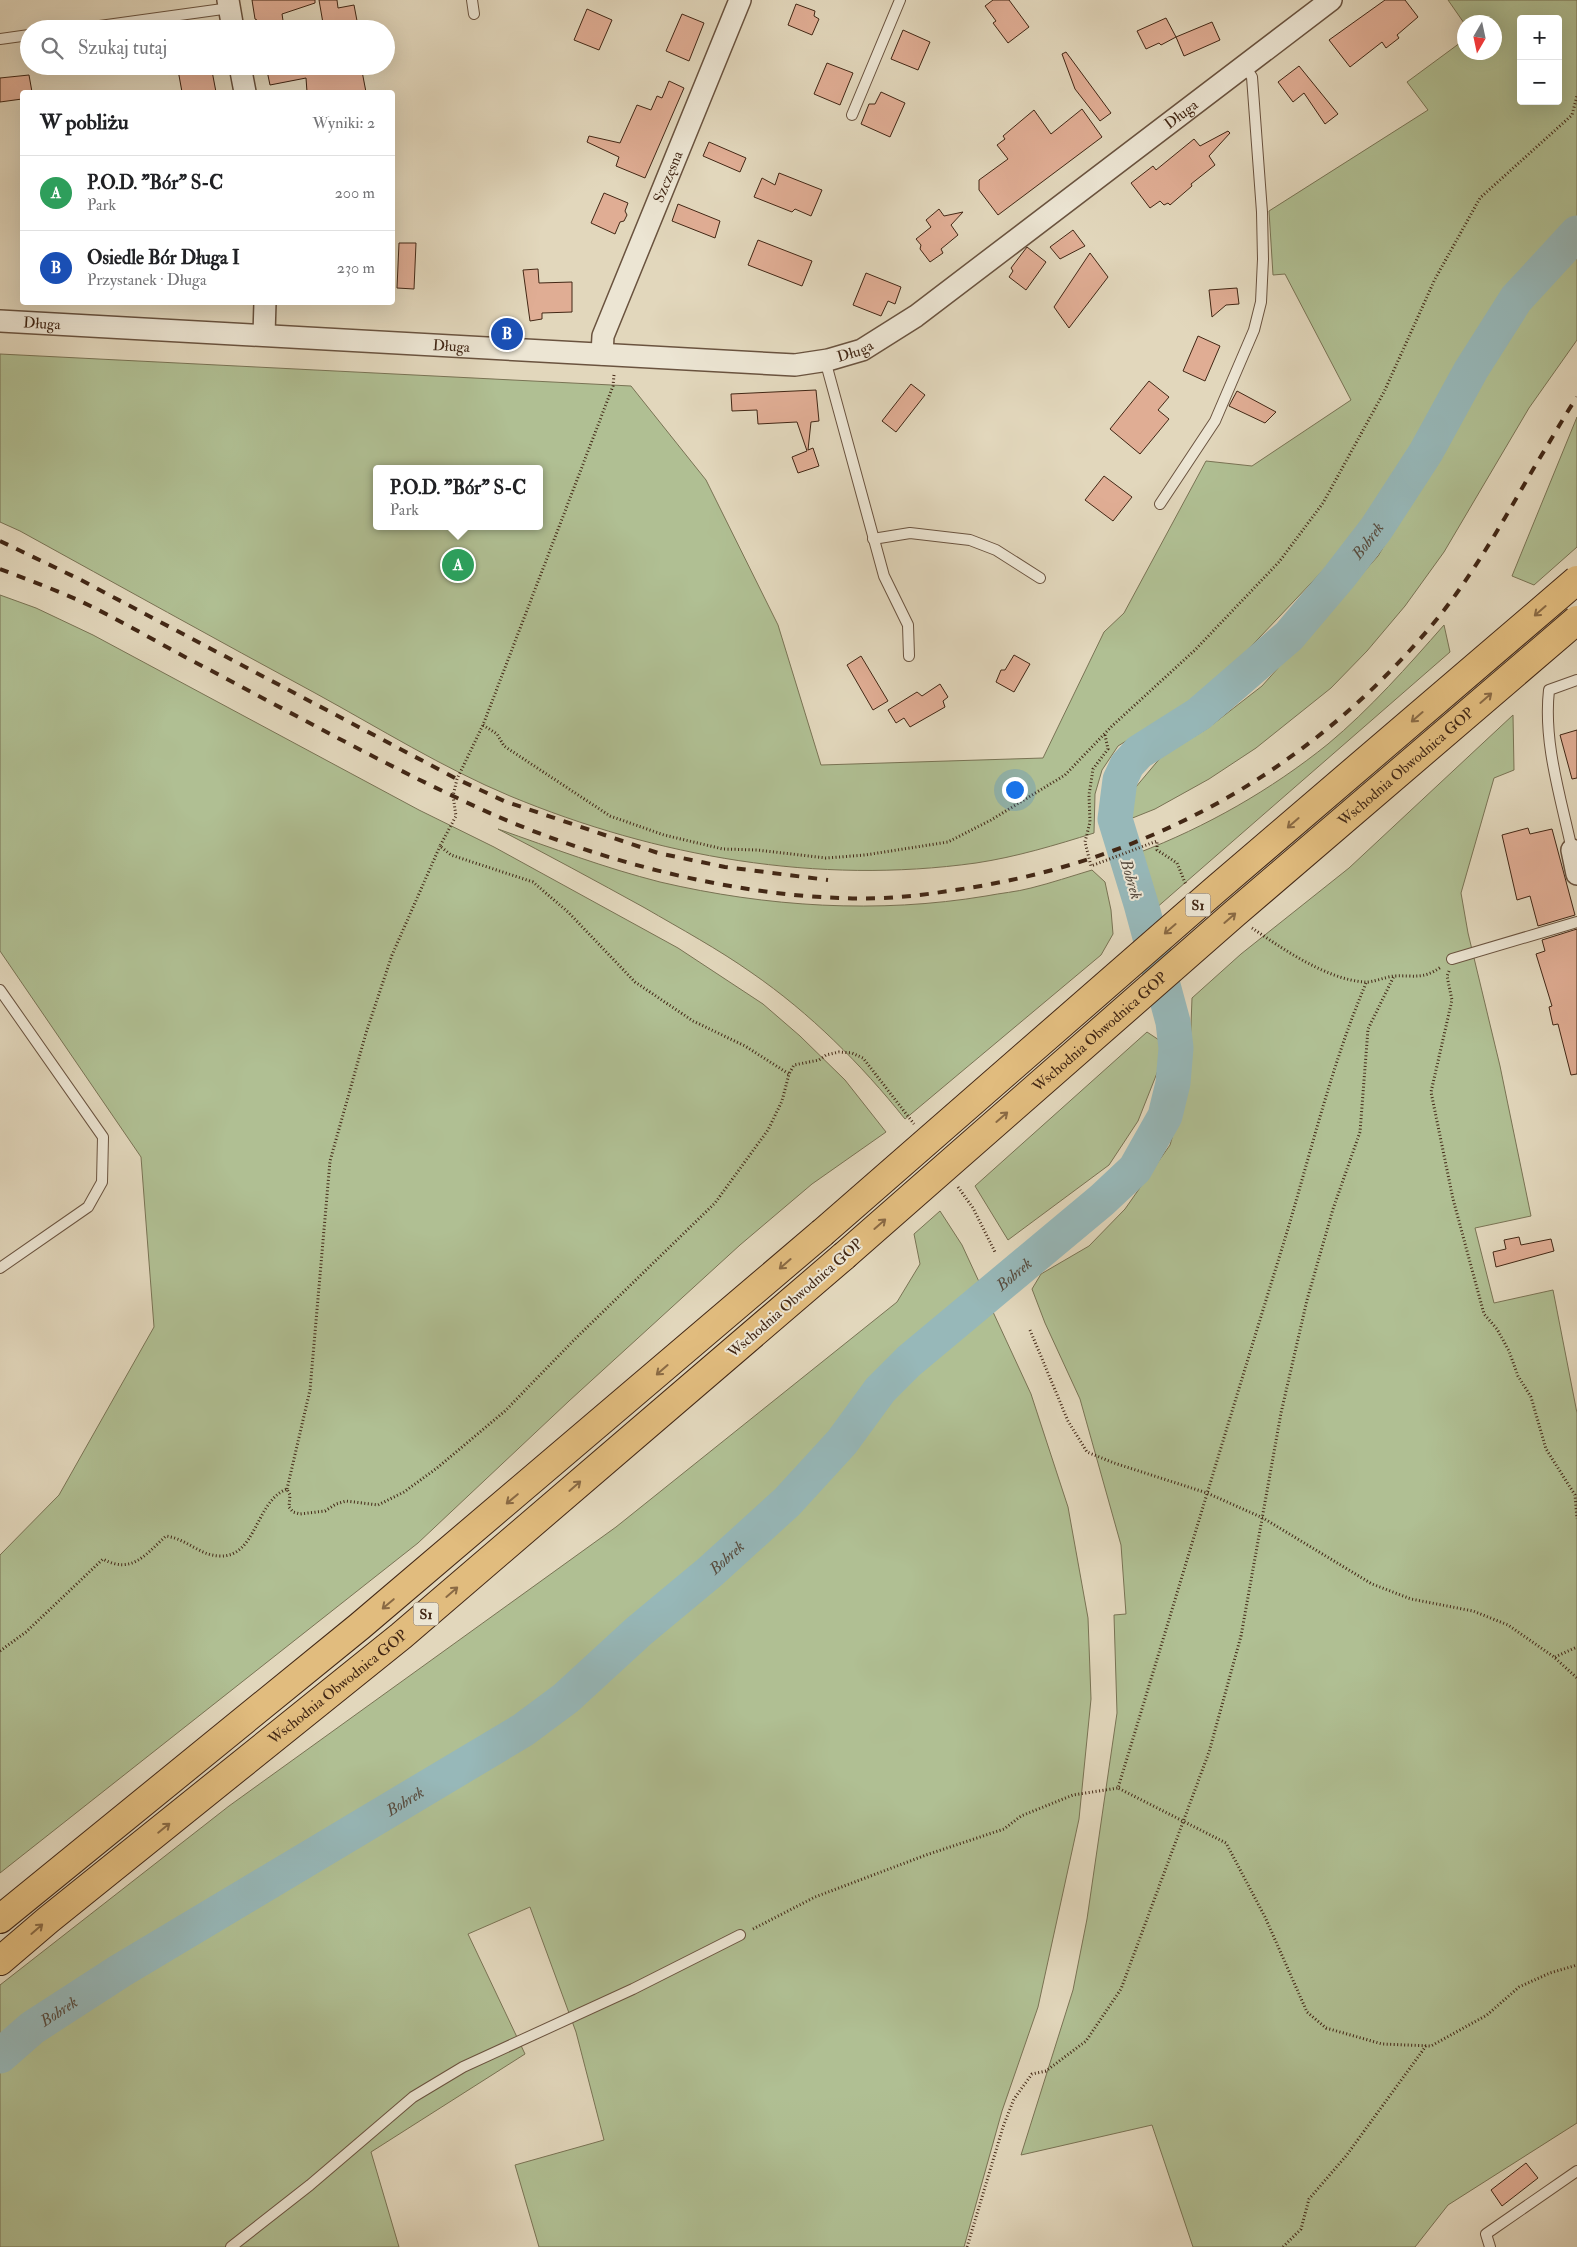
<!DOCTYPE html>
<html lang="pl">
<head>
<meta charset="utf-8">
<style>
	:root { --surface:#fff; --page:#f2f2f2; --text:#202124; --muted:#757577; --line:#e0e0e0; --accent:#8f2418 }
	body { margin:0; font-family:"IM FELL Double Pica",serif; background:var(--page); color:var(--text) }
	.controls { position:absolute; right:15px; top:15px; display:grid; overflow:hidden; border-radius:5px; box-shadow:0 5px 20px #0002 }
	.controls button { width:45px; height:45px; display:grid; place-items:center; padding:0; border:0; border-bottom:1px solid var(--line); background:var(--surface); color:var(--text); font:25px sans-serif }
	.compass { position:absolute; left:1457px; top:15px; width:45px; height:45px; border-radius:50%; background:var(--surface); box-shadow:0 5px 20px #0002; rotate:189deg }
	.you { position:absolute; left:1014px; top:789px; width:18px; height:18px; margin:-12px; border:4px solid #fff; border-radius:50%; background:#1a73e8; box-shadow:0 0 0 8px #1a73e833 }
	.badge { display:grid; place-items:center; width:32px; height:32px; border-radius:50%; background:var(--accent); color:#fff; font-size:16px; font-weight:700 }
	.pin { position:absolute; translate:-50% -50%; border:2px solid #fff; box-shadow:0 1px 5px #0006 }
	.popup { position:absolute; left:373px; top:465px; width:170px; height:65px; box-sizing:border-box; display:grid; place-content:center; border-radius:5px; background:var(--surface); filter:drop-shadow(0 1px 4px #0005); font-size:16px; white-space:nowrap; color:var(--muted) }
	.popup b { font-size:19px; color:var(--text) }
	.popup::after { content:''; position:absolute; left:50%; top:100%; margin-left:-10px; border:10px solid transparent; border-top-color:var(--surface) }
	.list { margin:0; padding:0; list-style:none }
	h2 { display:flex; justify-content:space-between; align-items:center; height:65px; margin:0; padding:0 20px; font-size:21px }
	h2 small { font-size:16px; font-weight:400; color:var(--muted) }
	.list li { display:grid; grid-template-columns:32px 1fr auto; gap:15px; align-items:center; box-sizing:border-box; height:75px; padding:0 20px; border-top:1px solid var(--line) }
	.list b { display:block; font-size:19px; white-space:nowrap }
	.list p { margin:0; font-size:16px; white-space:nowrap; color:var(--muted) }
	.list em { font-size:16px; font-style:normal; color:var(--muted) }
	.icon { flex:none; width:28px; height:28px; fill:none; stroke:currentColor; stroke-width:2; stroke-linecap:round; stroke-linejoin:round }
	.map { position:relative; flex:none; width:1577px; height:2247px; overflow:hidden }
	.search { position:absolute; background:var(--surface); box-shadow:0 5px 20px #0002; left:20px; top:20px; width:375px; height:55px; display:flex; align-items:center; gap:12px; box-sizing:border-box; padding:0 18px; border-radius:28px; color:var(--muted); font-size:19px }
	.panel { position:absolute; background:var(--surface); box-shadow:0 5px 20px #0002; left:20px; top:90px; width:375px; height:215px; border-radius:5px }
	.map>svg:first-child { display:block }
	.green { fill:#b0bf93; stroke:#797354; fill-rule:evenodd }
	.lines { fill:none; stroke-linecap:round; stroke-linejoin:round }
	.river { stroke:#97b8b9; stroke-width:35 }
	.building { fill:#e0ad94; stroke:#422715 }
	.service-casing { stroke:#6a533f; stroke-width:12 }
	.minor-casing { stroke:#6a533f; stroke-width:24 }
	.motorway-casing { stroke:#422715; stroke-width:30 }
	.path { stroke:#422715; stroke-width:3; stroke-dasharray:1 2.5; stroke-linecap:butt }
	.service { stroke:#ece5d3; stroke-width:10 }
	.minor { stroke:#ece5d3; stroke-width:21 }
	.motorway { stroke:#e1bc7e; stroke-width:28 }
	.rail { stroke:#422715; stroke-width:4; stroke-dasharray:9 9; stroke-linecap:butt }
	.motorway-bridge-casing { stroke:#422715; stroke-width:30; stroke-linecap:butt }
	.motorway-bridge { stroke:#e1bc7e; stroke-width:28 }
	.oneway { stroke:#8a6a44 }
	.labels { text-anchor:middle; stroke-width:4; stroke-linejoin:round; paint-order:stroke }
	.shield { fill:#ece5d3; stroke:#75604e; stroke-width:1 }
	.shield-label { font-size:14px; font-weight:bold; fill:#422715 }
	.street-label { font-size:15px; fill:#422715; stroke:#ece5d3 }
	.water-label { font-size:16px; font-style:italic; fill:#574b3e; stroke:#ece5d3 }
</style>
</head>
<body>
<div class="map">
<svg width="1577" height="2247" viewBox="0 0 1577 2247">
	<rect width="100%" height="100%" fill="#e2d7bc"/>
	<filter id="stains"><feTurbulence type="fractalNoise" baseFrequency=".004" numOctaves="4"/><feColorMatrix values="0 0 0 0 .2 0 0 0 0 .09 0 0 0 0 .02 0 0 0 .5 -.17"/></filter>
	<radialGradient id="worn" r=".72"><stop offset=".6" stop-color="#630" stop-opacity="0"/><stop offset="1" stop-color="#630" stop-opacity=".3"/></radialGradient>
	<!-- green -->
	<g class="green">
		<path d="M1448,0H1577V340L1529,408L1444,552L1405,606L1367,651L1331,688L1256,748L1209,779L1155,809L1130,819V794L1161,757L1208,728L1262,686L1378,556L1428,472L1407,452L1365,521L1330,563L1242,656L1194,699L1118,746L1102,770L1095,794L1094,833C1056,845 1016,857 976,863C818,885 657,857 510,796C443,768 379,728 315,693C217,640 118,585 20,531L0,522V354L631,386L706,480L778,625L821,765L1043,758L1104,632L1124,613L1206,461L1252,466L1351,400L1285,274L1273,275L1269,211L1428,110L1407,82L1464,40V52H1494V22L1464,23ZM1521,19H1558V101H1521ZM377,469H539V526H377Z"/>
		<polygon points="1577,417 1577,547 1534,585 1512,576"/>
		<polygon points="0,595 36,608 93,635 419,810 494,847 678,948 763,1004 800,1036 845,1080 886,1132 812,1184 740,1245 569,1401 418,1543 0,1873 0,1555 59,1495 154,1327 141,1157 0,951"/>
		<path d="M1444,625L1450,652L1155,909L1138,853C1206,827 1271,790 1328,744C1370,709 1408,666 1444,625Z"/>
		<polygon points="1513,715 1514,770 1494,778 1461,893 1468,933 1500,1066 1531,1216 1475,1228 1494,1303 1553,1290 1577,1413 1577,2123 1448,2205 1415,2247 1193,2247 1152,2125 1021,2155 1073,1990 1087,1919 1117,1713 1114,1615 1126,1614 1121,1545 1080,1399 1045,1323 1032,1289 1041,1274 1089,1246 1125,1209 1170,1145 1189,1079 1192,998 1241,954 1349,868"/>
		<path d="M498,829C552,848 605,868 660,882C767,907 878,914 986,896C1001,893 1016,892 1031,888C1051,883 1072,876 1092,870L1105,882L1111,910L1113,934L1101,955L905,1119C861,1064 810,1013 752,973C718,949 681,929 645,908C596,881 548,855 498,829Z"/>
		<polygon points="1147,1032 1162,1042 1159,1068 1138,1121 1109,1165 1008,1240 975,1186"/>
		<polygon points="940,1211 962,1245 1031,1394 1068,1507 1088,1618 1091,1699 1079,1819 1038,2007 1002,2111 964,2247 539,2247 515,2165 604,2140 576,2032 530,1907 468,1934 525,2054 371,2152 399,2247 0,2247 0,1985 229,1806 616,1527 897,1302 920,1264 914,1234"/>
	</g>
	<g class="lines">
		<!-- river -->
		<path class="river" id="s1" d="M0,2056L32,2028L120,1971L523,1730L566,1698L639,1631L710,1572L787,1502L842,1442L880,1390L909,1361L1102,1200L1135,1169L1165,1116L1173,1083L1176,1048L1173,1022L1141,904L1115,819L1120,780L1127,765L1139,752L1199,714L1289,636L1339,577L1376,529L1426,452L1471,370L1516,299L1577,233"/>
	</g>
	<!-- building -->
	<g class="building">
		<polygon points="252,0 315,0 315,3 282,14 284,27 259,29 257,20 255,19"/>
		<polygon points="319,0 337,0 338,8 354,5 358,26 324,29"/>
		<polygon points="993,0 1009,0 1029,27 1008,43 993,23 996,21 985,6"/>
		<polygon points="1385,0 1405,0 1418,17 1397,35 1399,38 1386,48 1382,42 1350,67 1329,40"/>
		<polygon points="796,4 815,11 814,16 819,19 812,35 788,25"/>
		<polygon points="587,9 612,20 599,50 574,40"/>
		<polygon points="682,14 704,23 689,61 666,51"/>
		<polygon points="1166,18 1176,37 1161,45 1159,43 1146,49 1137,31"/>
		<polygon points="1212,22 1220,40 1184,56 1176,37"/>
		<polygon points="903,30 930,42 918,70 891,59"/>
		<polygon points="1066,52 1111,113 1100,121 1075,89 1062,54"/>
		<polygon points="827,63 853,73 840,105 814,94"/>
		<polygon points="266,66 361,66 366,92 307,92 306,78 270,85"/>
		<polygon points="1299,66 1338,114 1325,124 1304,93 1293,102 1278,82"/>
		<polygon points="194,68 197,73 212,71 216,92 182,92 178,70"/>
		<polygon points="29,75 32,92 22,92 22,99 0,102 0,78"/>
		<polygon points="669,81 684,88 645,178 616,166 619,157 587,142 589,136 620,143 637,105 651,110 657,96 662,98"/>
		<polygon points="881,92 905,103 890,137 861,124 869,104 875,104"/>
		<polygon points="1082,109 1102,137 998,215 979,190 979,180 1008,159 997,145 1005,139 1003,136 1034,110 1051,134"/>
		<polygon points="1228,131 1230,133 1209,156 1215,165 1191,184 1192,186 1170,205 1168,203 1164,205 1160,201 1150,208 1131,183 1153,166 1156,170 1194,139 1200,146"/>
		<polygon points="709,142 746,158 740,172 703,156"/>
		<polygon points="779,173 822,190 811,216 795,209 792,212 754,197 762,178 775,185"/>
		<polygon points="604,193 628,203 625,211 627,215 624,221 620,222 615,234 591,223"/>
		<polygon points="678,204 720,221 715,238 672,221"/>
		<polygon points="939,209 944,216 963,212 951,225 958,235 941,249 943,253 930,262 920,249 921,245 916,239 931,227 926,220"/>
		<polygon points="1073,230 1085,246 1060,259 1050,247"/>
		<polygon points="758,240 812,261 802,286 748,265"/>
		<polygon points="399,243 416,243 414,289 397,288"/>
		<polygon points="1027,247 1046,262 1026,290 1009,277 1013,271 1011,268"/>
		<polygon points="1090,253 1108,277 1069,328 1054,307"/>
		<polygon points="538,269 539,283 572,282 572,312 542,313 542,319 530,321 523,270"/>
		<polygon points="866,273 901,287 895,304 888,301 881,316 853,305"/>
		<polygon points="1237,288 1239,304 1226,305 1212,317 1209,290"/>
		<polygon points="1198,336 1220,346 1205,381 1183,371"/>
		<polygon points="1149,381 1169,397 1158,410 1169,419 1140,454 1110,429"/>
		<polygon points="911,384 925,395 896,432 882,421"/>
		<polygon points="816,390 819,421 811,422 808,450 813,448 819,466 798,473 792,457 807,451 797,422 758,424 757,410 732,411 731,394"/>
		<polygon points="1237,391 1276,412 1265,423 1229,406"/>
		<polygon points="1104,476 1132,497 1113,521 1085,500"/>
		<polygon points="1014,655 1030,664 1014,692 996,682 1001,670 1005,670"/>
		<polygon points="861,656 888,701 873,710 847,665"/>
		<polygon points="940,684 948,697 943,701 945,707 910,727 904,718 896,723 888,710 917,692 922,696"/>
		<polygon points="1577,730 1577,778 1572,779 1560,735"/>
		<polygon points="1528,828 1530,834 1552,829 1575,915 1538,926 1530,896 1517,900 1502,835"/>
		<polygon points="1577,929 1577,1074 1571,1075 1558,1024 1553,1025 1549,1007 1552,1006 1536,954 1545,951 1542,940"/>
		<polygon points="1519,1237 1521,1245 1551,1239 1554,1251 1496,1267 1493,1252 1506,1249 1504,1240"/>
		<polygon points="1526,2163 1538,2178 1502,2206 1491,2190"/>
	</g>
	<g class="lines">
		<defs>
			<g id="service">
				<polyline points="472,0 474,14"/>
				<polyline points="78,29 230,8"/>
				<polyline points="0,39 29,35"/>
				<polyline points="852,115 900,0"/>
				<polyline points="825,360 884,576 908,625 909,656"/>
				<polyline points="1160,504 1215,421 1254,330 1261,302 1263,259 1262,212 1252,77 1244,65"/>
				<polyline points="873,539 910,533 970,540 996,550 1040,578"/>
				<path d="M1572,850C1561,798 1543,743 1549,690L1577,680"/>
				<polyline points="1452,959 1577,922"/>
				<polyline points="0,990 103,1137 102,1182 88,1207 0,1268"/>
				<polyline points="231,2247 310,2185 413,2097 463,2067 633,1989 740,1935"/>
				<polyline points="1490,2247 1486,2234 1577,2171"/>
			</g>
			<g id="minor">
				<polyline points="228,0 233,29"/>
				<polyline points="240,66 245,92"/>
				<path id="s2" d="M0,321L795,365L828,360L862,350L916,316L1331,0"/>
				<polyline points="264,335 265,302"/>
				<path id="s3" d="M602,354L603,336L740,0"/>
				<polyline points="1572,850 1577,874"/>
			</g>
			<g id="motorway">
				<polyline points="0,1919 360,1626 822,1233"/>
				<path id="s4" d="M0,1961L48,1920L401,1636L844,1256"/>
			</g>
		</defs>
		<!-- service casing -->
		<use href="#service" class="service-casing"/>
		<!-- minor casing -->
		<use href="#minor" class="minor-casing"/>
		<!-- motorway casing -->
		<use href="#motorway" class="motorway-casing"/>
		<!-- path -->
		<g class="path">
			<polyline points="614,375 613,386 483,725 457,779 453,796 456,816 440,846 451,855 533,882 568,912 635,982 693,1021 745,1046 789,1074"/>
			<polyline points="483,725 497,734 504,746 610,816 664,835 723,849 757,850 826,858 865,855 948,842 991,820 1065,775 1112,726 1195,650 1279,562 1323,503 1384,392 1435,279 1480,198 1572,115 1577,96"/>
			<polyline points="1105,735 1108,749 1093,769 1089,795 1090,822 1085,842 1091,866 1157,841 1157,850 1177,863 1186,885"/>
			<path d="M1252,928C1283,949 1326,979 1364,982C1372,983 1385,977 1394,976C1415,975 1422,980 1441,967"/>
			<polyline points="1449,971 1447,976 1452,1000 1431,1092 1453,1199 1484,1314 1497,1329 1509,1351 1518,1376 1531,1397 1546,1449 1575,1495 1577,1519"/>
			<path d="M1366,983C1330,1068 1310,1157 1283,1245C1227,1426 1173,1607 1118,1788L1226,1843L1265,1917L1307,2012L1326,2028L1382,2044L1431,2046L1487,2015L1519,1987L1550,1973L1577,1965"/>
			<polyline points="958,1187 973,1208 995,1252"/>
			<polyline points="1030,1330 1068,1421 1087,1452 1114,1463 1207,1493 1263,1518 1372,1584 1411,1599 1473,1611 1508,1625 1554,1657 1577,1678"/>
			<polyline points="287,1489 310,1390 330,1161 366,1033 392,955 440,846"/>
			<path d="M0,1651L26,1632L103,1559C132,1575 146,1554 166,1536C187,1539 199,1555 219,1556C257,1558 255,1501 287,1489L290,1495L289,1507L293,1512L300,1514L325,1511L336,1504L346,1501L378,1505L404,1492L437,1468L505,1411L574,1340L715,1203L768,1130L782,1101L789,1074L794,1065L819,1060L826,1055L839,1052L852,1053L863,1058L914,1124"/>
			<polyline points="1555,1657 1577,1647"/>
			<polyline points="753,1929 815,1897 926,1855 1004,1829 1021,1816 1073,1795 1118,1788"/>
			<polyline points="967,2247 1003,2127 1014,2099 1032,2074 1046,2071 1086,2041 1121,1989 1209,1752 1241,1636 1281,1413 1307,1300 1333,1209 1360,1132 1368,1029 1394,976"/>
			<polyline points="1283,2247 1301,2229 1309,2199 1346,2156 1426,2046"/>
		</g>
		<!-- service -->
		<use href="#service" class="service"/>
		<!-- minor -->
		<use href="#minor" class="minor"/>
		<!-- motorway -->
		<use href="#motorway" class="motorway"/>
		<!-- rail -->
		<g class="rail">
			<polyline points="0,541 79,579 457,779 504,801 658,853 725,867 828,880"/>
			<path d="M0,569C26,579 53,589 78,600C114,617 150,638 185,657C287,710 387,767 492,814C596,860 730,895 843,898C881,900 918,896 955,890C1145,863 1309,772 1432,625C1474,575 1505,517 1538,461C1551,440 1563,418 1577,397"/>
		</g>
		<defs>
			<g id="motorway-bridge">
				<polyline points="822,1233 1215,890 1577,580"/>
				<path id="s5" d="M844,1256L1234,914L1577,620"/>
			</g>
		</defs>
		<!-- motorway-bridge casing -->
		<use href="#motorway-bridge" class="motorway-bridge-casing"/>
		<!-- motorway-bridge -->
		<use href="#motorway-bridge" class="motorway-bridge"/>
	</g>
	<!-- one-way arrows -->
	<defs><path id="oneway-shaft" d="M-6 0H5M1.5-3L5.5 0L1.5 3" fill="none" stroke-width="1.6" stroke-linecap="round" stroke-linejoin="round" transform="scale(1.25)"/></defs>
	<g class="oneway">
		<use href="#oneway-shaft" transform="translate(1540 611) rotate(139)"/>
		<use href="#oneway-shaft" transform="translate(1486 698) rotate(-41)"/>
		<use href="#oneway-shaft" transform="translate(1417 717) rotate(139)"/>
		<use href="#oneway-shaft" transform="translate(1293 823) rotate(139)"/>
		<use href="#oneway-shaft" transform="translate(1230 918) rotate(-41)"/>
		<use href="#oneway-shaft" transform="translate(1170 929) rotate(139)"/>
		<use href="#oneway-shaft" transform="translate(1002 1117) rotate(-41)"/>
		<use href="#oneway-shaft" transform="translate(880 1224) rotate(-41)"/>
		<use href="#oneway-shaft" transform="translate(785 1264) rotate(139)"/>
		<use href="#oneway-shaft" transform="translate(662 1370) rotate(139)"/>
		<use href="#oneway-shaft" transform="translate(575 1486) rotate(-41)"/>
		<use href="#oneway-shaft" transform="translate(512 1499) rotate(140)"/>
		<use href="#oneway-shaft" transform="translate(452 1592) rotate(-41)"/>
		<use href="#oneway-shaft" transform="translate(388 1604) rotate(140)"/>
		<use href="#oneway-shaft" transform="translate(164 1828) rotate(-39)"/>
		<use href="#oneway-shaft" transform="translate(37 1929) rotate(-41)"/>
	</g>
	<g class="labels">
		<!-- shield labels -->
		<g class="shield">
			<rect x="1185.5" y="893.5" width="25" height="23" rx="4"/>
			<rect x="413.5" y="1602.5" width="25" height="23" rx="4"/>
		</g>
		<g class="shield-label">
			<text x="1198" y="910">S1</text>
			<text x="426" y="1619">S1</text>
		</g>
		<!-- street labels -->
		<g class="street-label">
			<text dy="5" stroke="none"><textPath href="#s2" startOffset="1262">Długa</textPath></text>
			<text dy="5" stroke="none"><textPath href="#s3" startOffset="190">Szczęsna</textPath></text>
			<text dy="5" stroke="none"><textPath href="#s2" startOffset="42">Długa</textPath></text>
			<text dy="5" stroke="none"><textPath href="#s2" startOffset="452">Długa</textPath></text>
			<text dy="5" stroke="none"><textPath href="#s2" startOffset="858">Długa</textPath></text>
			<text dy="5" stroke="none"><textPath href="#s5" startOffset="745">Wschodnia Obwodnica GOP</textPath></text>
			<text dy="5" stroke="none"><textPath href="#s5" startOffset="340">Wschodnia Obwodnica GOP</textPath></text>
			<text transform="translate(795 1298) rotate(-41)" y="5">Wschodnia Obwodnica GOP</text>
			<text dy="5" stroke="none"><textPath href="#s4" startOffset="435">Wschodnia Obwodnica GOP</textPath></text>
		</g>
		<!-- water labels -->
		<g class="water-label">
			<text dy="6" stroke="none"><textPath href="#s1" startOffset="2204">Bobrek</textPath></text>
			<text transform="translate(1132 879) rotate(74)" y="6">Bobrek</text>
			<text dy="6" stroke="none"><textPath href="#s1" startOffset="1289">Bobrek</textPath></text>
			<text dy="6" stroke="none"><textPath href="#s1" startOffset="884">Bobrek</textPath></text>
			<text dy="6" stroke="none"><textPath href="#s1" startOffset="479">Bobrek</textPath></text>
			<text dy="6" stroke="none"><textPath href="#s1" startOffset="74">Bobrek</textPath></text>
		</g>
	</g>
	<rect width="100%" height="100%" filter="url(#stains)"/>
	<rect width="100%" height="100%" fill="url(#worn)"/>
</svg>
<div class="controls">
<button>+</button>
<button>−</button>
</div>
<svg class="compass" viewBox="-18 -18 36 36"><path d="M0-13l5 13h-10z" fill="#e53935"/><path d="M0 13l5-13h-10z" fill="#757577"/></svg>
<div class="you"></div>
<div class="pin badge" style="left:458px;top:565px;background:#2e9e5b">A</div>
<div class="popup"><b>P.O.D. &quot;Bór&quot; S-C</b>Park</div>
<div class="pin badge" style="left:507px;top:334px;background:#1a4fb4">B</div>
<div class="search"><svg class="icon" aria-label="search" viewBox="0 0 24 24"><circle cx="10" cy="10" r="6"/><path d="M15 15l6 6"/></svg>Szukaj tutaj</div>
<section class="panel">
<h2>W pobliżu<small>Wyniki: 2</small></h2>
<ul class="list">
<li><span class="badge" style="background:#2e9e5b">A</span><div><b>P.O.D. &quot;Bór&quot; S-C</b><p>Park</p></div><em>200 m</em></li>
<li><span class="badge" style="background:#1a4fb4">B</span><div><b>Osiedle Bór Długa I</b><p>Przystanek · Długa</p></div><em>230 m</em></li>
</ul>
</section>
</div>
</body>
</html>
